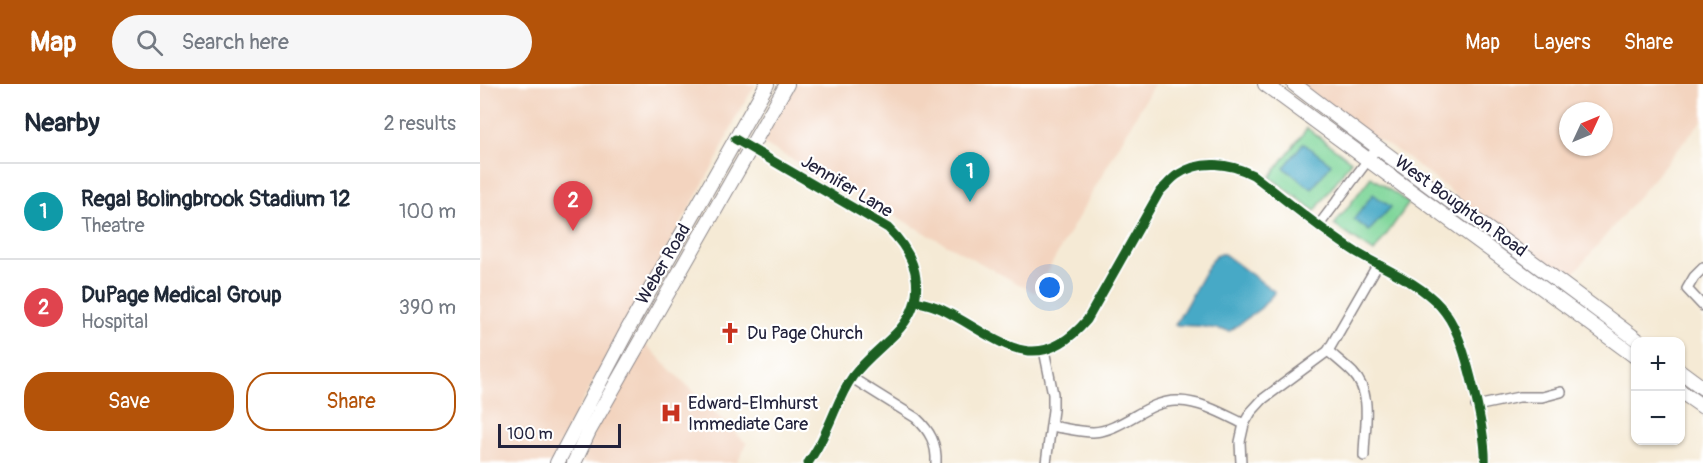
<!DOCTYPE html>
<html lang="en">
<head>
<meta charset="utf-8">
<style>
	:root { --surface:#fff; --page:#f6f6f7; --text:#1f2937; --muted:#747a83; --line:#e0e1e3; --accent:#b45309 }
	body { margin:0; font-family:Pangolin,sans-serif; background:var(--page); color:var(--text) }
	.controls { position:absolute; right:18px; bottom:18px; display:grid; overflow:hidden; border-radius:12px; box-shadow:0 2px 4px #0004 }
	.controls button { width:54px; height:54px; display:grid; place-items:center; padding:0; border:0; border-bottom:2px solid var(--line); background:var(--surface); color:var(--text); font:30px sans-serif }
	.compass { position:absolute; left:1079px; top:18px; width:54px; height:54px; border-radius:50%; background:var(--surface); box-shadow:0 2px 4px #0004; rotate:46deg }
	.scale { position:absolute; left:18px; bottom:15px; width:123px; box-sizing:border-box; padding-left:6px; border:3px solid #22223b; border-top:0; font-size:16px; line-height:21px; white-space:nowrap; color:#22223b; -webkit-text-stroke:4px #fff; paint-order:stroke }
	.you { position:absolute; left:570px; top:204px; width:21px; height:21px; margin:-15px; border:4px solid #fff; border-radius:50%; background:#1a73e8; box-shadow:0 0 0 9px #1a73e833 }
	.badge { display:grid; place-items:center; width:39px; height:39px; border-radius:50%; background:var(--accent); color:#fff; font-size:20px; font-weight:700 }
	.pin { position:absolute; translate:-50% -50px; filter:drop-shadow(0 2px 3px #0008) }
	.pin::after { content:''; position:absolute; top:32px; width:21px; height:18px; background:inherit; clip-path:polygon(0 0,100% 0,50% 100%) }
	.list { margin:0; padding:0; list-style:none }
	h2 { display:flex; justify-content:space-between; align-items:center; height:78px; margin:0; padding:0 24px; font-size:26px }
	h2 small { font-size:20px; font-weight:400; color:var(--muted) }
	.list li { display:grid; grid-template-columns:39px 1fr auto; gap:18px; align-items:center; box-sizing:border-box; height:96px; padding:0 24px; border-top:2px solid var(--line) }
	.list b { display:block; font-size:22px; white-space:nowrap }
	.list p { margin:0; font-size:20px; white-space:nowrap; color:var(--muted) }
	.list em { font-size:20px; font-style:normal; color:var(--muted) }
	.actions { display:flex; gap:12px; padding:18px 24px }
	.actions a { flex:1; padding:14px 0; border:2px solid var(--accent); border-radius:24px; text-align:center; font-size:21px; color:var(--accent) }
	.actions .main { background:var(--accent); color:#fff }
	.icon { flex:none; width:33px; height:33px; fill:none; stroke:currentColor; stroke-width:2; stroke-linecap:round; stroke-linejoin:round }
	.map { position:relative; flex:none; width:1223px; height:379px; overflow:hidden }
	header { display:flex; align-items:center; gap:36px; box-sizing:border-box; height:84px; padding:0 30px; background:var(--accent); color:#fff }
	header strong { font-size:28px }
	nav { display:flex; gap:33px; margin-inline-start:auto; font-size:21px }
	.search { width:420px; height:54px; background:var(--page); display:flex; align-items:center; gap:15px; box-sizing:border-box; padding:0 21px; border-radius:33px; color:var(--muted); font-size:22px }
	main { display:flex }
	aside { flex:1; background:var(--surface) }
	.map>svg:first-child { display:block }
	.built { fill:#f3d4bf; fill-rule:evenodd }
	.green { fill:#7fd69a; stroke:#507c6a; stroke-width:1.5 }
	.water { fill:#46a9c6; stroke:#346680; stroke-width:1.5 }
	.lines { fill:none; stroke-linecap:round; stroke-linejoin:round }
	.minor-casing { stroke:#8c8688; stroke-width:12 }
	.secondary-casing { stroke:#8c8688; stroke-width:16 }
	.minor { stroke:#fff; stroke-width:9 }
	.secondary { stroke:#fff; stroke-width:14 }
	.cycleway-casing { stroke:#fff; stroke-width:13 }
	.cycleway { stroke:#1b5e20; stroke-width:9 }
	.labels { text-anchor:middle; stroke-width:4.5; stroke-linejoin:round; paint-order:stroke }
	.street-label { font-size:18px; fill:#22223b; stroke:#fff }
	.poi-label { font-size:18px; fill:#22223b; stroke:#fff; text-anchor:start }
</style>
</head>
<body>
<header>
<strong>Map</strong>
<div class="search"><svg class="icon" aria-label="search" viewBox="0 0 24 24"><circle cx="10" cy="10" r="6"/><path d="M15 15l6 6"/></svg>Search here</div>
<nav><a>Map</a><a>Layers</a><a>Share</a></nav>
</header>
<main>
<aside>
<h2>Nearby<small>2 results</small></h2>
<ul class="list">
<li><span class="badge" style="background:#0f9aa8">1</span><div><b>Regal Bolingbrook Stadium 12</b><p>Theatre</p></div><em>100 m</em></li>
<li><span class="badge" style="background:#e0444e">2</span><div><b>DuPage Medical Group</b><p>Hospital</p></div><em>390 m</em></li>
</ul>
<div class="actions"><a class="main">Save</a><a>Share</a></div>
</aside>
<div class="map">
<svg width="1223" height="379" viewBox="0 0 1223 379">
	<rect width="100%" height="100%" fill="#fff"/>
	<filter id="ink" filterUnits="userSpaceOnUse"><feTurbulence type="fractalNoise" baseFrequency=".0167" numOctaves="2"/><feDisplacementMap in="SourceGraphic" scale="12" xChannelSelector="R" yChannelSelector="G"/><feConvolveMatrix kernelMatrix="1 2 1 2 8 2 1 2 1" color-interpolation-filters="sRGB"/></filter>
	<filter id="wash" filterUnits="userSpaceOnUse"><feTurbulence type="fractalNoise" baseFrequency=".008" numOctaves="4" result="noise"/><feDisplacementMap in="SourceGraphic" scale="24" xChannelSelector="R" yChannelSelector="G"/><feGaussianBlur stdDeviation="1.35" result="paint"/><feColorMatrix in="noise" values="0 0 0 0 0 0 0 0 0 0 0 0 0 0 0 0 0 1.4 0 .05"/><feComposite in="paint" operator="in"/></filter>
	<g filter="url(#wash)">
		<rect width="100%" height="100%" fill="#f5ead5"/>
		<!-- built -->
		<g class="built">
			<polygon points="0,0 276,0 258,29 238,73 89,342 72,379 0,379"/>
			<polygon points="316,0 674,0 555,209 282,59"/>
			<path d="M819,0H1223V35L1091,193L1006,138L968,105L922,70L882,46ZM1088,27H1124V63H1088Z"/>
			<polygon points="164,259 267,360 257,379 102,379 114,346"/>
		</g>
		<!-- green -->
		<g class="green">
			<polygon points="827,44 871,77 835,127 790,93"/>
			<polygon points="891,93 929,119 894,168 854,141"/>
		</g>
		<!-- water -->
		<g class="water">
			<polygon points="823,59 851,80 832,105 804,84"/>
			<polygon points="893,110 911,123 889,147 874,135"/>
			<polygon points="738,170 744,170 795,208 781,224 750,247 718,242 695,241 731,177"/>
		</g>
	</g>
	<g filter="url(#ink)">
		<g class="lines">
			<defs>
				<g id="minor">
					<path d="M255,55L408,144C440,175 449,216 415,250C401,264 385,276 373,292C360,310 354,332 344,351C340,360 334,370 328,379"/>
					<polyline points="839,141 897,64"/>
					<polyline points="1223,184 1214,193 1207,205 1223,222"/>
					<path d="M435,217C444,219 453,221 461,225C516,251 553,299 607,236L680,107C686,102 691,95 697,91C721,75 750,79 773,91C807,117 840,145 876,168C903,184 940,199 960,222C967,230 973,240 977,250C988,275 1007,353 1005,379"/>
					<polyline points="564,266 573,310 573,326 566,379"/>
					<path d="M848,267C856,274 865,281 873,289C894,311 884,344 884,372"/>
					<path d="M372,294L436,334C450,347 457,360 456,379"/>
					<polyline points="996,322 1039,313 1062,313 1081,308"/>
					<path d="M571,342C584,344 600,348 613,348C643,347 668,315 699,317C723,318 743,330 764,340"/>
					<polyline points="761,379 760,358 764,340 771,328 783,315 848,267 898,180"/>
				</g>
				<g id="secondary">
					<polyline points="785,0 1156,273"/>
					<path d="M814,0C928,88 1045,171 1160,258"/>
					<polyline points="1200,287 1223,304"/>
					<polyline points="1200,307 1223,323"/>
					<polyline points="77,379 148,245 287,0"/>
					<polyline points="94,379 109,347 307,0"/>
				</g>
			</defs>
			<!-- minor casing -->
			<use href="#minor" class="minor-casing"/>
			<!-- secondary casing -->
			<use href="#secondary" class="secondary-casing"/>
			<!-- minor -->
			<use href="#minor" class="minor"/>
			<!-- secondary -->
			<use href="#secondary" class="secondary"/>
			<defs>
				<g id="cycleway">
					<path d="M255,55L408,144C440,175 449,216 415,250C401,264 385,276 373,292C360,310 354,332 344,351C340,360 334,370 328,379"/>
					<path d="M435,217C444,219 453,221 461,225C516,251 553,299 607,236L680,107C686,102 691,95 697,91C721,75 750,79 773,91C807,117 840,145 876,168C903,184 940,199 960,222C967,230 973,240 977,250C988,275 1007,353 1005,379"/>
				</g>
			</defs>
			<!-- cycleway casing -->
			<use href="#cycleway" class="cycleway-casing"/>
			<!-- cycleway -->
			<use href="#cycleway" class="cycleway"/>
		</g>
	</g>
	<!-- icons -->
	<defs>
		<symbol id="church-bare" viewBox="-9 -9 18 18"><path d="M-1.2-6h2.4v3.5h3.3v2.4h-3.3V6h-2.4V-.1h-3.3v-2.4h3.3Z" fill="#c8321e" stroke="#fff" stroke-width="2.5" paint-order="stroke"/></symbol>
		<symbol id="hospital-bare" viewBox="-9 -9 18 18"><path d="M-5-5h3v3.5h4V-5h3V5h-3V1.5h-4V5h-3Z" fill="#c8321e" stroke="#fff" stroke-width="2.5" paint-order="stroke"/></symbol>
	</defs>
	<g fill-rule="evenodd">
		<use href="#church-bare" x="235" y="234" width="30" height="30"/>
		<use href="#hospital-bare" x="176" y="314" width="30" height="30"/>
	</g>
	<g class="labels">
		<!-- street labels -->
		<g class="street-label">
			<text transform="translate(367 102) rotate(31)" y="6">Jennifer Lane</text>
			<text transform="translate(981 122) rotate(36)" y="6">West Boughton Road</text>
			<text transform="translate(183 180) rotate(-60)" y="6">Weber Road</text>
		</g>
		<!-- poi labels -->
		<g class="poi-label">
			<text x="267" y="255">Du Page Church</text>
			<text x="208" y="325">Edward-Elmhurst<tspan x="208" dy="21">Immediate Care</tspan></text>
		</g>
	</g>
</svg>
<div class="controls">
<button>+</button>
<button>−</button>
</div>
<svg class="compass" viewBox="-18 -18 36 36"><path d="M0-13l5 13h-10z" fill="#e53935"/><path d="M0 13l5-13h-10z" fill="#747a83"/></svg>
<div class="scale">100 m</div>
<div class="you"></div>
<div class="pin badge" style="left:490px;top:118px;background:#0f9aa8">1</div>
<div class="pin badge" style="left:93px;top:147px;background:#e0444e">2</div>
</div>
</main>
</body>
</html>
